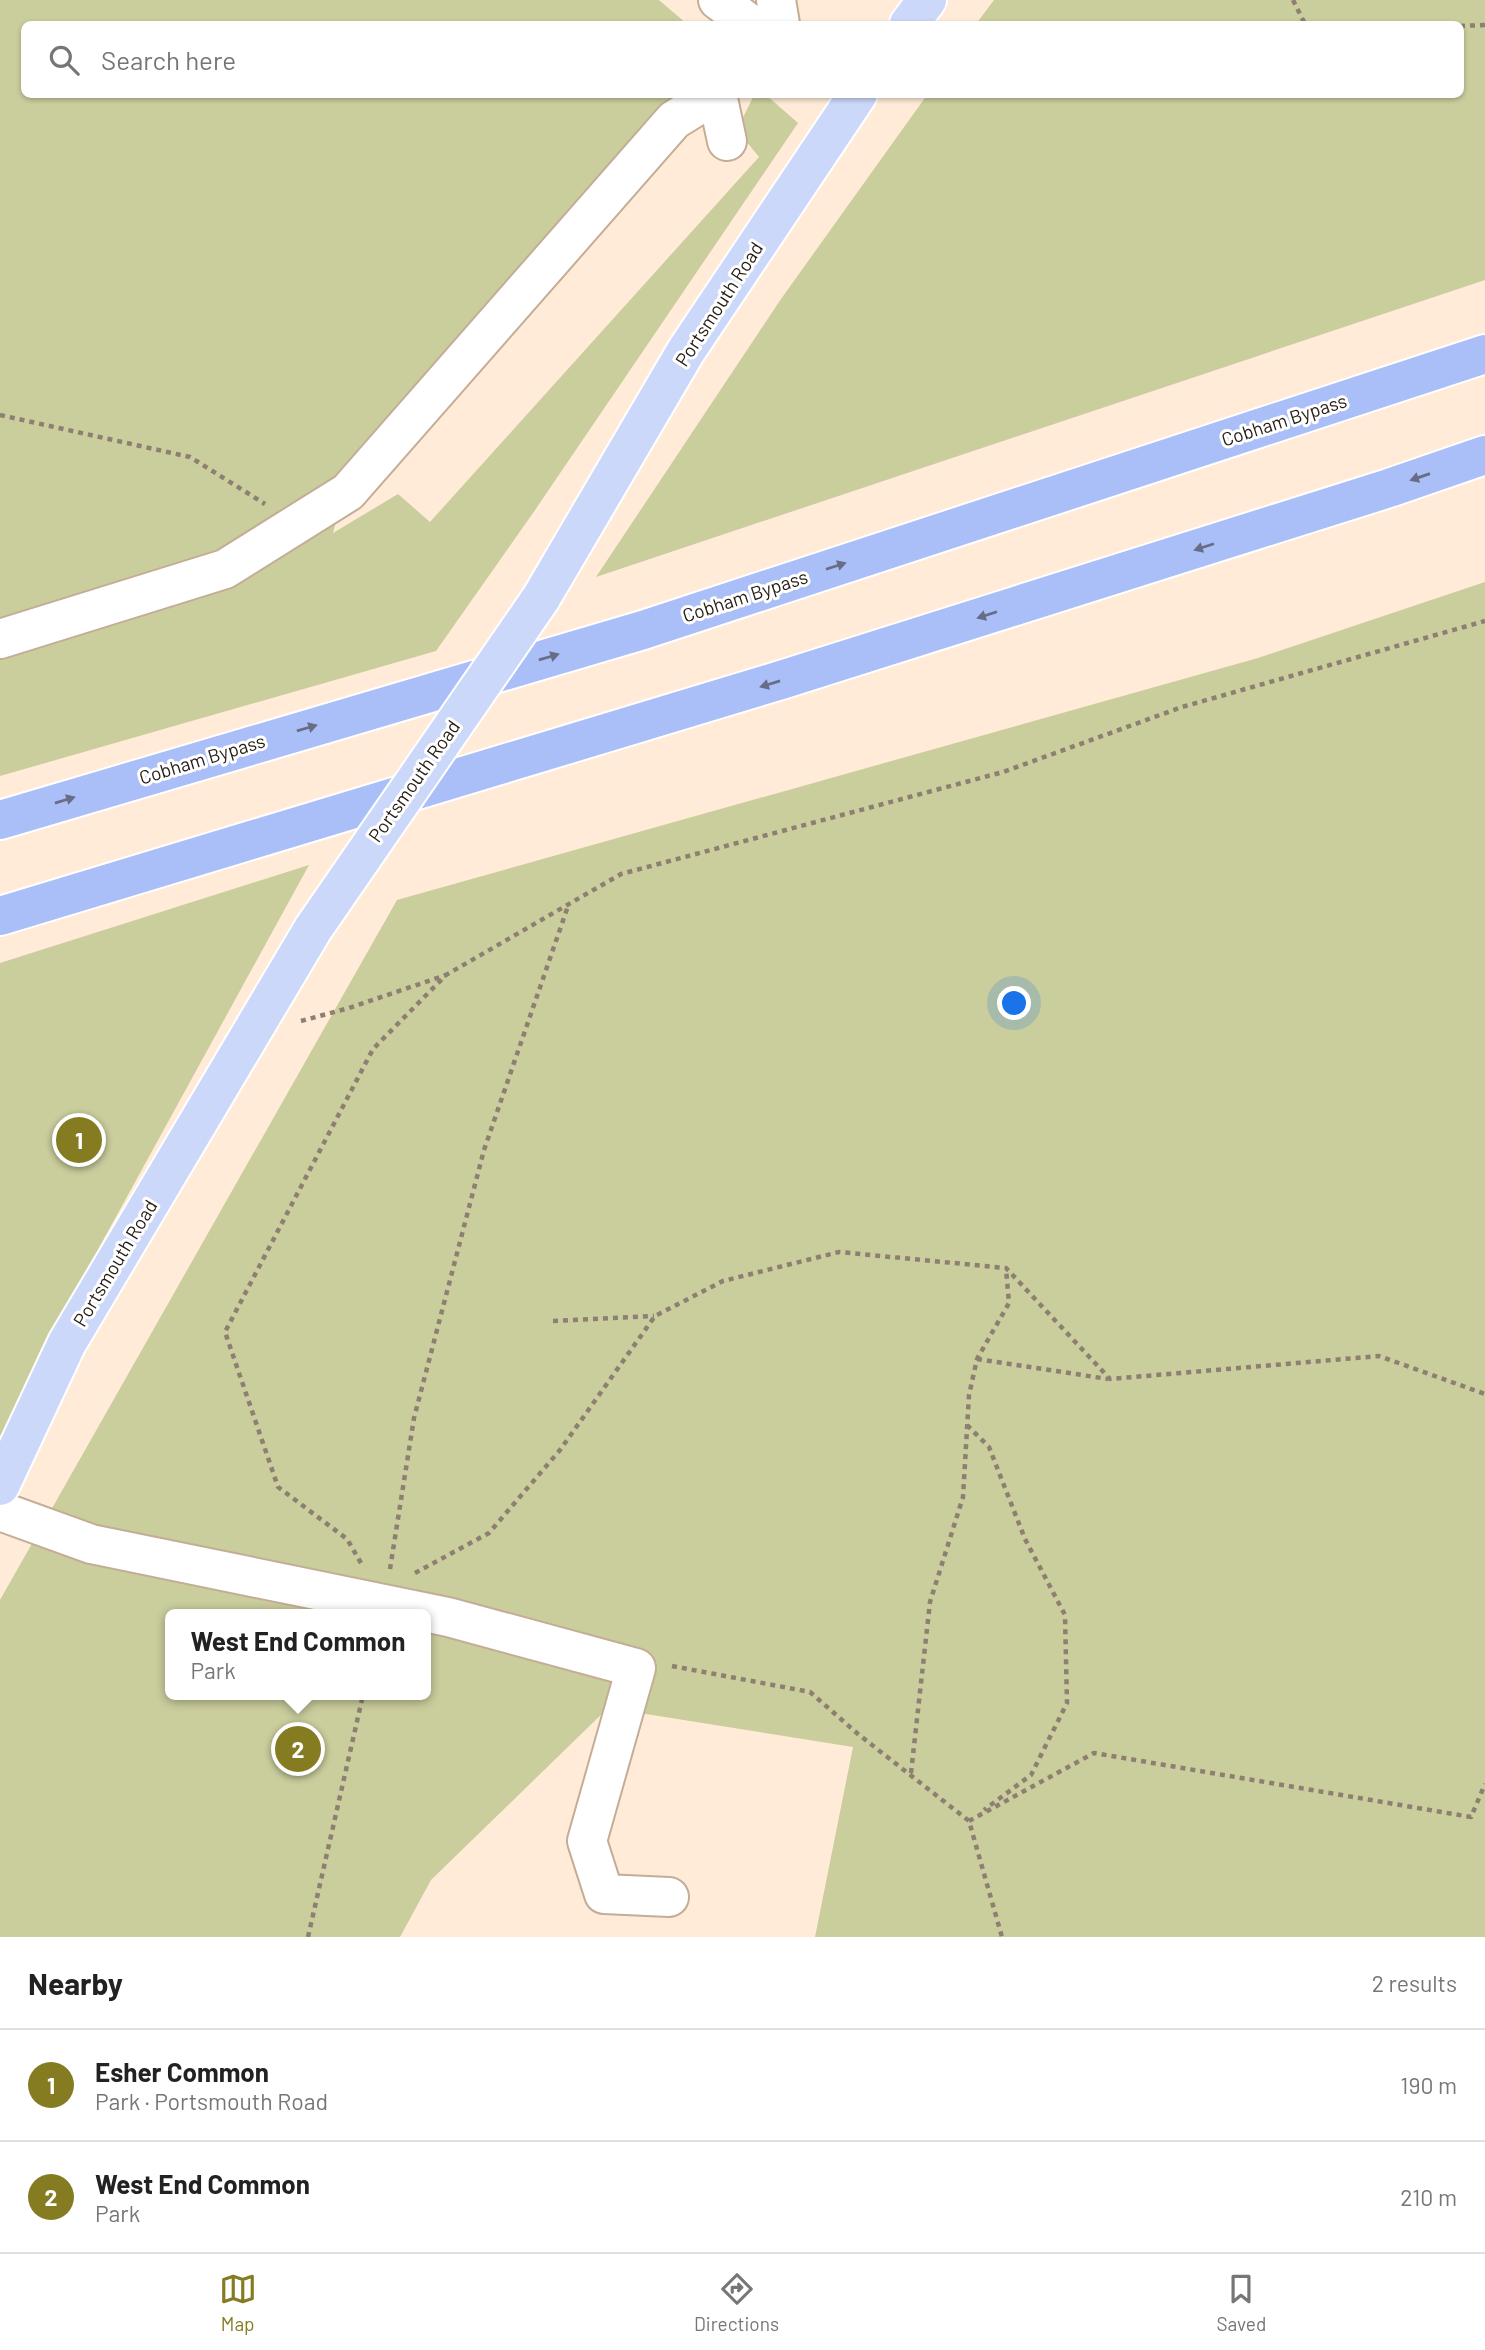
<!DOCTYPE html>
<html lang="en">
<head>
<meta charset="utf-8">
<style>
	:root { --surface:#fff; --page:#f6f6f6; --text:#222; --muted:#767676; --line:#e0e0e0; --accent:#857c22 }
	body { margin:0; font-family:Barlow,sans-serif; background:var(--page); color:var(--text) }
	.you { position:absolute; left:1015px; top:1004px; width:24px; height:24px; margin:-18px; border:5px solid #fff; border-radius:50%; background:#1a73e8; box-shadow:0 0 0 10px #1a73e833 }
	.badge { display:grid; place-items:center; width:46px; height:46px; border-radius:50%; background:var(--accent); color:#fff; font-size:23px; font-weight:700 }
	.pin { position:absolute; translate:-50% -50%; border:4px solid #fff; box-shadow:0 2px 7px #0006 }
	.popup { position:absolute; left:165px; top:1609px; width:266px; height:91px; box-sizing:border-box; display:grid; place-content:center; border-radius:10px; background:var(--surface); filter:drop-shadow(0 2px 5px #0005); font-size:23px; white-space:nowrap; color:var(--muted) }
	.popup b { font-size:26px; color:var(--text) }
	.popup::after { content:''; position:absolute; left:50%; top:100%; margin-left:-14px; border:14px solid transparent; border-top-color:var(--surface) }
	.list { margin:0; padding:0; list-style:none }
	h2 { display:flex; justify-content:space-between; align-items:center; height:91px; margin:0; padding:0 28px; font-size:30px }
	h2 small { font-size:23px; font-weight:400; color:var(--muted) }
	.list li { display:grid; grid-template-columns:46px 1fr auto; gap:21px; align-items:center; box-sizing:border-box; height:112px; padding:0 28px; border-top:2px solid var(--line) }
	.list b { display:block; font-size:26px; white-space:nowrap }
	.list p { margin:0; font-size:23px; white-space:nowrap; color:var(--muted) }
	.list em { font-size:23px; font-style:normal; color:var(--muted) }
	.icon { flex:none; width:38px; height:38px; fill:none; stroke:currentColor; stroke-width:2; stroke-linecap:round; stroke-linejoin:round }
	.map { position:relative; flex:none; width:1485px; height:1937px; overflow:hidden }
	.search { position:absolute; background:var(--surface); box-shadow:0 2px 5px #0004; left:21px; right:21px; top:21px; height:77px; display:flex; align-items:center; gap:18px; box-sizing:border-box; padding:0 24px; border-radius:10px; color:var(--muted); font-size:26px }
	.sheet { height:315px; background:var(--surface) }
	nav { display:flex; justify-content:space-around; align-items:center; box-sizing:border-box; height:98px; border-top:2px solid var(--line); background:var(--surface); font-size:19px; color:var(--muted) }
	nav a { display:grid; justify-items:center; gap:4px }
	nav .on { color:var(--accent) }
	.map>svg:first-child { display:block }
	.green { fill:#cacd9c; fill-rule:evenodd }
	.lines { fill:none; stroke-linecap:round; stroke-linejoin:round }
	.minor-casing { stroke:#c4ad96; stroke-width:42 }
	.major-casing { stroke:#fff; stroke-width:42 }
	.highway-casing { stroke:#fff; stroke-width:42 }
	.path { stroke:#8d7f71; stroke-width:4.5; stroke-dasharray:5 5; stroke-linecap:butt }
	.minor { stroke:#fff; stroke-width:38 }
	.major { stroke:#ccd8fa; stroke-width:38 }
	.highway { stroke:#aabef7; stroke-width:38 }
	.major-bridge-casing { stroke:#fff; stroke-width:42; stroke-linecap:butt }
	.major-bridge { stroke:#ccd8fa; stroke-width:38 }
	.oneway { fill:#676d85 }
	.labels { text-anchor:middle; stroke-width:6; stroke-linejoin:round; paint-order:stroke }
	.street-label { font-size:19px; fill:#241c13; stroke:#fff }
</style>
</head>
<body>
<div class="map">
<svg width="1485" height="1937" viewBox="0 0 1485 1937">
	<rect width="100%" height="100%" fill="#ffebd8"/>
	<!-- green -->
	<g class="green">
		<polygon points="0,0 659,0 687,24 24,24 24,94 684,95 350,470 333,533 398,494 430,522 759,157 737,130 754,95 766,95 798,123 533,513 436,651 0,776"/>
		<polygon points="994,0 1485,0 1485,280 596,577 781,299 927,95 1460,94 1460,24 976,24"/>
		<path d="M1485,582V1937H815L853,1747L608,1708L431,1880L400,1937H0V1600L397,900L1258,658ZM170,1614H426V1695H170Z"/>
		<polygon points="309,865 61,1317 0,1444 0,963"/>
	</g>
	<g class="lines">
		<defs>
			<g id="minor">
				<polyline points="718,0 750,24"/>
				<polyline points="776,0 780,24"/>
				<polyline points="717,94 727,141"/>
				<polyline points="0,639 225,569 348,492 674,120 716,94"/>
				<polyline points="0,1511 91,1544 448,1617 636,1668 587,1841 604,1894 669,1897"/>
			</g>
			<g id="major">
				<polyline points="909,24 927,0"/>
				<polyline points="541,598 686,351 858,94"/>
				<polyline points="0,1486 67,1343 313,929"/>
			</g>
			<g id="highway">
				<polyline points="0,820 643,630 1485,354"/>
				<polyline points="0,916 781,680 1389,488 1485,455"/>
			</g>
		</defs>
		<!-- minor casing -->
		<use href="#minor" class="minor-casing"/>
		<!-- major casing -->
		<use href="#major" class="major-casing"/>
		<!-- highway casing -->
		<use href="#highway" class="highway-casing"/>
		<!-- path -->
		<g class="path">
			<polyline points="1293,0 1305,24"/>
			<polyline points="1460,26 1485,25"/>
			<polyline points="0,415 190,457 265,504"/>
			<polyline points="301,1021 349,1008 446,975"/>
			<polyline points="553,1321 654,1316"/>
			<polyline points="977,1359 1108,1379"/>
			<polyline points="967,1425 989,1447 1025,1539 1065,1615 1067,1703 1031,1775 984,1810"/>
			<polyline points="361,1563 347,1539 278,1487 225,1332 373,1049 446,975 621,874 1003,772 1182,707 1485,621"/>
			<polyline points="390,1569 414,1418 484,1150 568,906"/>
			<polyline points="415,1573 489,1533 560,1450 655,1316 723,1281 839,1252 1006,1268 1110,1379 1379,1356 1485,1394"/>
			<polyline points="672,1666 810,1692 858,1734 969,1821 1002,1937"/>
			<polyline points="911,1773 930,1602 963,1497 969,1395 977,1359 1009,1303 1006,1269"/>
			<polyline points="969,1821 1094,1753 1471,1817 1485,1784"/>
			<polyline points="308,1937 363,1695"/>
		</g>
		<!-- minor -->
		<use href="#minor" class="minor"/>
		<!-- major -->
		<use href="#major" class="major"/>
		<!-- highway -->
		<use href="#highway" class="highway"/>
		<defs>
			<polyline id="major-bridge" points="313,929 541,598"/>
		</defs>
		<!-- major-bridge casing -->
		<use href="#major-bridge" class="major-bridge-casing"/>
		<!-- major-bridge -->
		<use href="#major-bridge" class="major-bridge"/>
	</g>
	<!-- one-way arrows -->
	<defs><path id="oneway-solid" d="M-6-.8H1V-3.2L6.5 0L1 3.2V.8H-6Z" transform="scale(1.75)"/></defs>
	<g class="oneway">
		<use href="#oneway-solid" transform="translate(1420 477) rotate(161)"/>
		<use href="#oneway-solid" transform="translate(1204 547) rotate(162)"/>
		<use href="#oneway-solid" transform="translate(836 566) rotate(-18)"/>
		<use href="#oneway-solid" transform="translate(987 615) rotate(162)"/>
		<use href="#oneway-solid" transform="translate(549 657) rotate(-16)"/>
		<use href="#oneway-solid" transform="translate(770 684) rotate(163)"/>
		<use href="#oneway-solid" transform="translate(307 728) rotate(-16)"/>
		<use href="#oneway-solid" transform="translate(65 800) rotate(-17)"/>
	</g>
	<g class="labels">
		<!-- street labels -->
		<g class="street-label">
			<text transform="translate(719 304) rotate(-57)" y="7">Portsmouth Road</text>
			<text transform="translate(1284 420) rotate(-18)" y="7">Cobham Bypass</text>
			<text transform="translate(745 596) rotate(-18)" y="7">Cobham Bypass</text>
			<text transform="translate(202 759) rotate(-17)" y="7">Cobham Bypass</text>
			<text transform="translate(414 781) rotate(-55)" y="7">Portsmouth Road</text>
			<text transform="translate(115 1263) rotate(-59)" y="7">Portsmouth Road</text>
		</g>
	</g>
</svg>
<div class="you"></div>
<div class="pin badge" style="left:79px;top:1140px">1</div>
<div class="pin badge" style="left:298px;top:1749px">2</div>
<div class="popup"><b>West End Common</b>Park</div>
<div class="search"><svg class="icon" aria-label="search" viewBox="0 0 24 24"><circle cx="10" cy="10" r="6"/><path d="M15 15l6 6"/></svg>Search here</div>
</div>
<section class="sheet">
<h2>Nearby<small>2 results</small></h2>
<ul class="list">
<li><span class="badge">1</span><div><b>Esher Common</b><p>Park · Portsmouth Road</p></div><em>190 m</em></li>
<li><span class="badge">2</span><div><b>West End Common</b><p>Park</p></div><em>210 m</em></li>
</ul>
</section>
<nav>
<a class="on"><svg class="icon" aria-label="map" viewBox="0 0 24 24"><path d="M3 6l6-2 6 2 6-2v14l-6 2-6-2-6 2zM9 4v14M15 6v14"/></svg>Map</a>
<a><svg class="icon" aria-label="directions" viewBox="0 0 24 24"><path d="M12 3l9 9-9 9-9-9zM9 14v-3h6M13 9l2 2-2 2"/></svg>Directions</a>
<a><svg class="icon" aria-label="saved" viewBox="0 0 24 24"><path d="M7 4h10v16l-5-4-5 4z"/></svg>Saved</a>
</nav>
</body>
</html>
